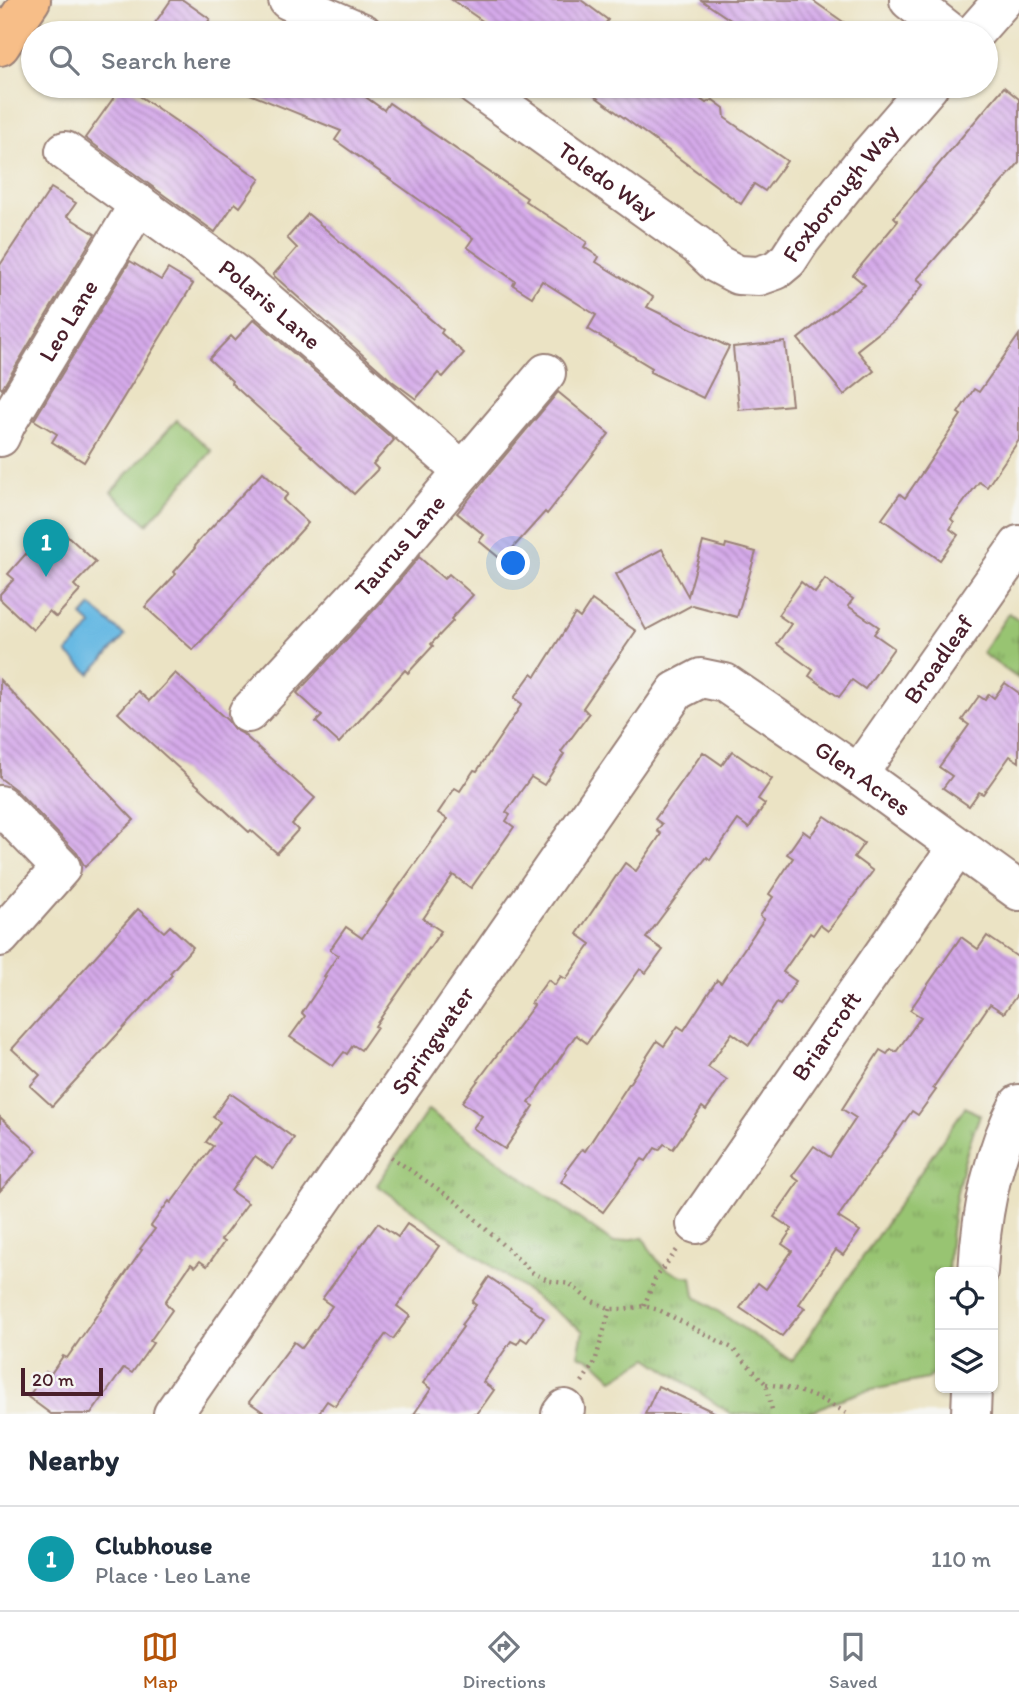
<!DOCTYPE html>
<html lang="en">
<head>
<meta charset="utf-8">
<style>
	:root { --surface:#fff; --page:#f2f2f3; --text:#1f2937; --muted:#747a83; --line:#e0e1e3; --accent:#b45309 }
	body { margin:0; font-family:Itim,sans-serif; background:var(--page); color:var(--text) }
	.controls { position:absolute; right:21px; bottom:21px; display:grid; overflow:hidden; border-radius:10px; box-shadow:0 2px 5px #0004 }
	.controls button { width:63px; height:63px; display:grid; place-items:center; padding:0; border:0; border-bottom:2px solid var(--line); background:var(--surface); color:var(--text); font:35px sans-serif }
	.scale { position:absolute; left:21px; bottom:18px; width:82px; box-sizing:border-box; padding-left:7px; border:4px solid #4a1f2b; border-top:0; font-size:19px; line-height:24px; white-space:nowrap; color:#4a1f2b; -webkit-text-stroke:5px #f6f6f2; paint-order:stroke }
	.you { position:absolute; left:514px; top:564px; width:24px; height:24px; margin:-18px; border:5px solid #fff; border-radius:50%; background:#1a73e8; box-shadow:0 0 0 10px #1a73e833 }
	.badge { display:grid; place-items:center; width:46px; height:46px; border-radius:50%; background:var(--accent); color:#fff; font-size:23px; font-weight:700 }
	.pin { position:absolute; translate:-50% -58px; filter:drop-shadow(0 2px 4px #0008) }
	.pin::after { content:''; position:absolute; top:37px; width:24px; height:21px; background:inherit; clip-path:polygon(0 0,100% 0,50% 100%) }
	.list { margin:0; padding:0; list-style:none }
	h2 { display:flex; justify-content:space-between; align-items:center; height:91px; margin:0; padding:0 28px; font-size:30px }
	h2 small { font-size:23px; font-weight:400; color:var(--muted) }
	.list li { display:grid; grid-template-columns:46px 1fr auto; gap:21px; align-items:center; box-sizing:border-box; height:105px; padding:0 28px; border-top:2px solid var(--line) }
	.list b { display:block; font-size:26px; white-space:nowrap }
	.list p { margin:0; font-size:23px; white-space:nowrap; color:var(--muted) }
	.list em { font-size:23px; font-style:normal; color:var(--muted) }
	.icon { flex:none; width:38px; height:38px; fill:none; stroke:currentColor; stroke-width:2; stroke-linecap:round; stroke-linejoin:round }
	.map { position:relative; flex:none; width:1019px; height:1414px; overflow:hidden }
	.search { position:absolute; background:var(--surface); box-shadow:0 2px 5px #0004; left:21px; right:21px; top:21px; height:77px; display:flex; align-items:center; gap:18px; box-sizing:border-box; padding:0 24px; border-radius:38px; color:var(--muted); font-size:26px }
	.sheet { height:196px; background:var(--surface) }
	nav { display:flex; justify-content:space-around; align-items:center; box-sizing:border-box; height:98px; border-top:2px solid var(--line); background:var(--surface); font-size:19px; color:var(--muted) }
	nav a { display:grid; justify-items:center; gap:4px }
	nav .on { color:var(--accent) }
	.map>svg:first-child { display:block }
	.park { fill:url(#park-tufts); stroke:#71724e; stroke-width:2 }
	.pitch { fill:#98c472; stroke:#71724e; stroke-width:2 }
	.water { fill:#68b9e3; stroke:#596c87; stroke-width:2 }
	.building { fill:url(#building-back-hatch) }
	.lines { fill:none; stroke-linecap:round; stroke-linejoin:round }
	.minor-casing { stroke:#9a8178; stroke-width:42 }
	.major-casing { stroke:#9a8178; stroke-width:42 }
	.path { stroke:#9a8178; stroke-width:4.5; stroke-dasharray:2 5; stroke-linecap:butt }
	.minor { stroke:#fff; stroke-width:38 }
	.major { stroke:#f7be88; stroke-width:38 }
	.labels { text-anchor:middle; stroke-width:5; stroke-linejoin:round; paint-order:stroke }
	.street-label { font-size:24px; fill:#4a1f2b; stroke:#f6f6f2 }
</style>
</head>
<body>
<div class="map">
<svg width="1019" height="1414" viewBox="0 0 1019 1414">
	<defs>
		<pattern id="park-tufts" width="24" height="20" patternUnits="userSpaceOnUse" patternTransform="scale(1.75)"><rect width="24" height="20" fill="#98c472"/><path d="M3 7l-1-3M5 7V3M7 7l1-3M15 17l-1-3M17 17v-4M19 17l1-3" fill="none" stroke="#7e9f5e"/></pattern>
		<pattern id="building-back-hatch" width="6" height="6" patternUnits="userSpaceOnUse" patternTransform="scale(1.75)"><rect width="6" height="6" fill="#d5aaea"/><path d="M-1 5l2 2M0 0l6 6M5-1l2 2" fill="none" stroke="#af8abe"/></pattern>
	</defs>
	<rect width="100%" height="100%" fill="#f6f6f2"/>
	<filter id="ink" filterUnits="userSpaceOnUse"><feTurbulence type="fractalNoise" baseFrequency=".0143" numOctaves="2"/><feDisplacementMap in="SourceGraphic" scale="14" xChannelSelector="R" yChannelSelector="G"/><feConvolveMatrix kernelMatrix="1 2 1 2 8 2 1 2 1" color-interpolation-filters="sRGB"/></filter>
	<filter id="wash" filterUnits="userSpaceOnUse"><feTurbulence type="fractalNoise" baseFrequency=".00686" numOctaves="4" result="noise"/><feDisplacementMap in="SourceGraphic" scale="28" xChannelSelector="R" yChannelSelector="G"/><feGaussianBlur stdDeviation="1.57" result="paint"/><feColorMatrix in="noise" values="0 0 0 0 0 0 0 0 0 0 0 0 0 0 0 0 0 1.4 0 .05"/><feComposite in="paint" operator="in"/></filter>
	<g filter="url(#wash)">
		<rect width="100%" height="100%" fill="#ebe3c4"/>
		<!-- park -->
		<g class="park">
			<polygon points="1009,613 1019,620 1019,679 982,653"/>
			<path d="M965,1107L980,1115C959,1166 950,1218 948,1272H940L939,1369L927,1379L862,1392L832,1402L808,1414H731L648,1358L613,1379L595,1362L578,1355L583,1331L377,1185L428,1110L613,1243L643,1237C655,1260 665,1275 692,1277L695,1296L792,1361Z"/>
		</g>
		<!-- pitch -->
		<polygon class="pitch" points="177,420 212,451 147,524 111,492"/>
		<!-- water -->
		<polygon class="water" points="91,606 125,636 90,674 67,653 92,625 82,616"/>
		<g id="blocks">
			<!-- building -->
			<g class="building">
				<polygon points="171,0 183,0 210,19 200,33 148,33"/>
				<polygon points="452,0 581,0 608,20 598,33 500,33"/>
				<polygon points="701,0 812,0 859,33 750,33"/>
				<polygon points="122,86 125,86 260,179 240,207 235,203 215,232 85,138"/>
				<polygon points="230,86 350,86 384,110 389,103 527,198 525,201 587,242 584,247 599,257 596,262 653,297 647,307 729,347 703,398 650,372 652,368 588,329 596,315 542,281 532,297 513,285 515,281 467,247 473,238 335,140 341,131"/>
				<polygon points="581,86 682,86 706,103 713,100 724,108 725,118 787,161 765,191 754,184 741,204"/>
				<polygon points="1004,87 1019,99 1019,163 917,279 924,284 894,321 857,350 874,371 844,395 798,339 865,285 853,275 898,221 894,217"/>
				<polygon points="51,188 76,203 67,216 95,234 2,389 0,387 0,265"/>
				<polygon points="308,214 443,330 441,333 464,353 443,377 438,373 416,399 392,381 273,275 297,248 287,238"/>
				<polygon points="130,261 161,280 168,269 193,284 84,462 52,442 57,434 34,420"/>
				<polygon points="254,319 394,440 373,464 378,469 354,494 231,383 232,381 209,359 231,336 235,340"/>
				<polygon points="1019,335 1019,440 987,487 979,482 951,519 954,522 950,529 958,535 940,560 882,519 900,494 905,498 961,415 958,413 974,389 979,392"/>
				<polygon points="785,342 792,405 739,410 733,347"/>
				<polygon points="558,392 609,434 547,514 545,512 502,560 479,541 484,535 457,513"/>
				<polygon points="263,472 288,494 283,500 308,523 193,650 145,607 176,574 174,572 195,548 194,546"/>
				<polygon points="60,529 96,562 74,585 80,591 56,617 49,611 33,630 0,599 0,594 14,579 8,574 31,548 36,554"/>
				<polygon points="703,542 725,548 726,544 756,552 737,617 692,605 646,630 616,574 662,549 688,596"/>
				<polygon points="419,557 444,579 449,574 473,595 451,619 453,621 431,644 433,646 408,673 405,670 339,743 316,722 322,716 297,693 382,601"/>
				<polygon points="825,579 853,599 848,606 879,627 874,634 894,648 865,689 852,680 839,697 809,676 813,670 777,644 791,624 778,615 801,582 815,593"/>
				<polygon points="592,600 636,631 583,708 589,714 561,752 564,754 544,785 531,777 506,812 510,815 506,821 514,827 471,888 453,875 423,919 441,931 375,1026 377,1027 361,1050 353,1045 347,1054 344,1052 333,1066 290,1037 305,1016 302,1013 326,977 324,976 338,955 330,950 346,927 362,938 447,819 438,813 455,788 460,791 474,770 477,771 522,704 514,698 532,673 536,676 575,614 580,618"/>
				<polygon points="175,673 227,720 234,729 243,734 315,798 292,824 298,830 277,853 251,830 249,832 118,713 138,691 149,701"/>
				<polygon points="0,680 134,820 85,867 77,853 16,790 0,778"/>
				<polygon points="1005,683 1019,693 1019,762 1010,756 983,794 979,792 969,806 943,788 952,776 939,767 969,725 962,720 979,696 985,700 989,694 994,698"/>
				<polygon points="732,751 772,779 758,799 765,804 749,828 738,820 710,860 707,857 692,876 646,938 663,950 646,973 640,969 587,1043 576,1035 529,1103 534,1106 505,1149 473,1128 482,1116 462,1102 534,1005 531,1003 548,980 555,985 561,976 566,979 591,944 577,934 625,863 636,871 661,834 657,831 662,824 655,819 703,752 722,765"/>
				<polygon points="825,816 864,843 854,857 873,871 828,931 820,925 813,935 810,933 783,972 796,981 780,1005 777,1003 749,1045 732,1033 708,1067 727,1080 706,1110 702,1107 673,1149 664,1144 659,1150 655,1148 646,1161 642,1159 603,1212 561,1182 567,1174 565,1172 582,1149 585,1151 657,1041 664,1046 678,1026 684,1030 717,980 721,983 764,919 760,916 773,897 769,894 793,858 787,854 803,831 810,836"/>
				<polygon points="138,909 164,932 170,926 193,947 170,973 172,975 52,1106 30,1086 40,1075 12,1049"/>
				<polygon points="987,936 1019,958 1019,992 1004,1013 990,1004 933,1088 936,1090 918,1115 912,1111 838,1217 860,1231 843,1255 836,1250 799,1304 805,1308 782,1336 740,1308 758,1283 766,1289 792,1251 782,1244 792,1229 774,1217 799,1181 792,1176 814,1146 830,1157 856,1118 842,1109 880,1050 887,1054 891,1049 896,1052 921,1017 910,1010 961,937 978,949"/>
				<polygon points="230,1093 294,1138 273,1169 255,1156 231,1191 248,1203 221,1240 224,1242 207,1266 200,1261 195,1267 191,1264 165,1302 172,1310 150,1341 153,1343 132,1373 124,1368 91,1414 51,1414 28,1397 46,1372 50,1375 63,1356 67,1358 142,1250 140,1249 155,1229 151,1226 169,1201 171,1203 213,1146 206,1142 220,1122 213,1117"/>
				<polygon points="0,1117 37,1151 0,1191"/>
				<polygon points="378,1223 398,1237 407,1224 439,1246 397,1306 410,1316 393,1339 386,1334 335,1406 327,1401 318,1414 266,1414 249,1402 294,1342 302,1348 332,1306 322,1299"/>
				<polygon points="489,1277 531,1306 530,1308 544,1318 527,1342 521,1338 517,1344 511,1341 483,1382 494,1390 477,1414 414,1414 431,1389 423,1383 463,1327 461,1325 476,1305 472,1302"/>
				<polygon points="658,1386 718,1414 645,1414"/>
			</g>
		</g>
	</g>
	<g filter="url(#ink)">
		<use href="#blocks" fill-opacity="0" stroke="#9a8178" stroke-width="2"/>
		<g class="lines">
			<defs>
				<g id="minor">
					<polyline points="288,0 363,33"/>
					<polyline points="909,0 951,33"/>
					<polyline points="974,33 1003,0"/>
					<path id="s1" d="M475,86L697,245L717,264L738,275L759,276L776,270L788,260L801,240L865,160L929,86"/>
					<path id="s2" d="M65,151L239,277L463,471"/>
					<path id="s3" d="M0,437L6,424L139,204"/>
					<path id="s4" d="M248,713L366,586L546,373"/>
					<path id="s5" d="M858,774L1019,545"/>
					<polyline points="0,805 61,868 0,937"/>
					<path id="s6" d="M696,1224L957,848"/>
					<path d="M978,1272C981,1215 992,1155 1019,1104"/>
					<path id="s7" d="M173,1414L676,691L701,678L725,683L858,774L1019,891"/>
					<polyline points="561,1414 565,1409"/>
					<polyline points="971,1414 972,1388"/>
				</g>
				<polyline id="major" points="0,46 31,0"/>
			</defs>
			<!-- minor casing -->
			<use href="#minor" class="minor-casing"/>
			<!-- major casing -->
			<use href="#major" class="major-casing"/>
			<!-- path -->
			<g class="path">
				<polyline points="391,1157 457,1202 533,1273 550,1281 570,1284 588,1299 610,1309 626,1309 644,1306 659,1310 732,1348 766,1384 773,1414"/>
				<polyline points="644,1306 655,1279 677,1250"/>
				<polyline points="582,1382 595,1362 610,1309"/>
				<path d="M766,1384C799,1389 819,1397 848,1414"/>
			</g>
			<!-- minor -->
			<use href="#minor" class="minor"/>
			<!-- major -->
			<use href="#major" class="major"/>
		</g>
	</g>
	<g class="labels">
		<!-- street labels -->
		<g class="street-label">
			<text dy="8" stroke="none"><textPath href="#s1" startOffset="163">Toledo Way</textPath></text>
			<text dy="8" stroke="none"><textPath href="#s1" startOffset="464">Foxborough Way</textPath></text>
			<text dy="8" stroke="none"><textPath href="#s2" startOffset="256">Polaris Lane</textPath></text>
			<text dy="8" stroke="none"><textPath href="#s3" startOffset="135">Leo Lane</textPath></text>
			<text dy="8" stroke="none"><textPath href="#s4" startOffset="226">Taurus Lane</textPath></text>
			<text dy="8" stroke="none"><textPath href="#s5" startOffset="140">Broadleaf</textPath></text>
			<text dy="8" stroke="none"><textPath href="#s7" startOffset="1101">Glen Acres</textPath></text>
			<text dy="8" stroke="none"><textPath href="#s6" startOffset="229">Briarcroft</textPath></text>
			<text dy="8" stroke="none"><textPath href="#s7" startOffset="455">Springwater</textPath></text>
		</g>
	</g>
</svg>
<div class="controls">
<button><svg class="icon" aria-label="locate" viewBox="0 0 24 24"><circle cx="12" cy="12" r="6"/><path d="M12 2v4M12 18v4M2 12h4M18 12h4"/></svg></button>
<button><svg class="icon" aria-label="layers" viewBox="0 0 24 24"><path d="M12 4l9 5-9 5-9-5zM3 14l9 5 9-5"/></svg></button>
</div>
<div class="scale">20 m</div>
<div class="you"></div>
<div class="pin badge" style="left:46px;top:577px;background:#0f9aa8">1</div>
<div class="search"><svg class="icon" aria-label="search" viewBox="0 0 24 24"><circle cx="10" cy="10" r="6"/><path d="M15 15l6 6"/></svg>Search here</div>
</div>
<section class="sheet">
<h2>Nearby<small></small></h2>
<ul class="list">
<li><span class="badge" style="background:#0f9aa8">1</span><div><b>Clubhouse</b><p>Place · Leo Lane</p></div><em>110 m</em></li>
</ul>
</section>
<nav>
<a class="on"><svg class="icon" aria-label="map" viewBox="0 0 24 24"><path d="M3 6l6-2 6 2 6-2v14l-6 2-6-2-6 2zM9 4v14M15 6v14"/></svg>Map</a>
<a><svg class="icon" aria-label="directions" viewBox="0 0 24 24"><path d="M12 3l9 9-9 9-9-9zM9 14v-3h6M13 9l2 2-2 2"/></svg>Directions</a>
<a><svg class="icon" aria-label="saved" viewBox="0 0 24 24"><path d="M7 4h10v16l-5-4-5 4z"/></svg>Saved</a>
</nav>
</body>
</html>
